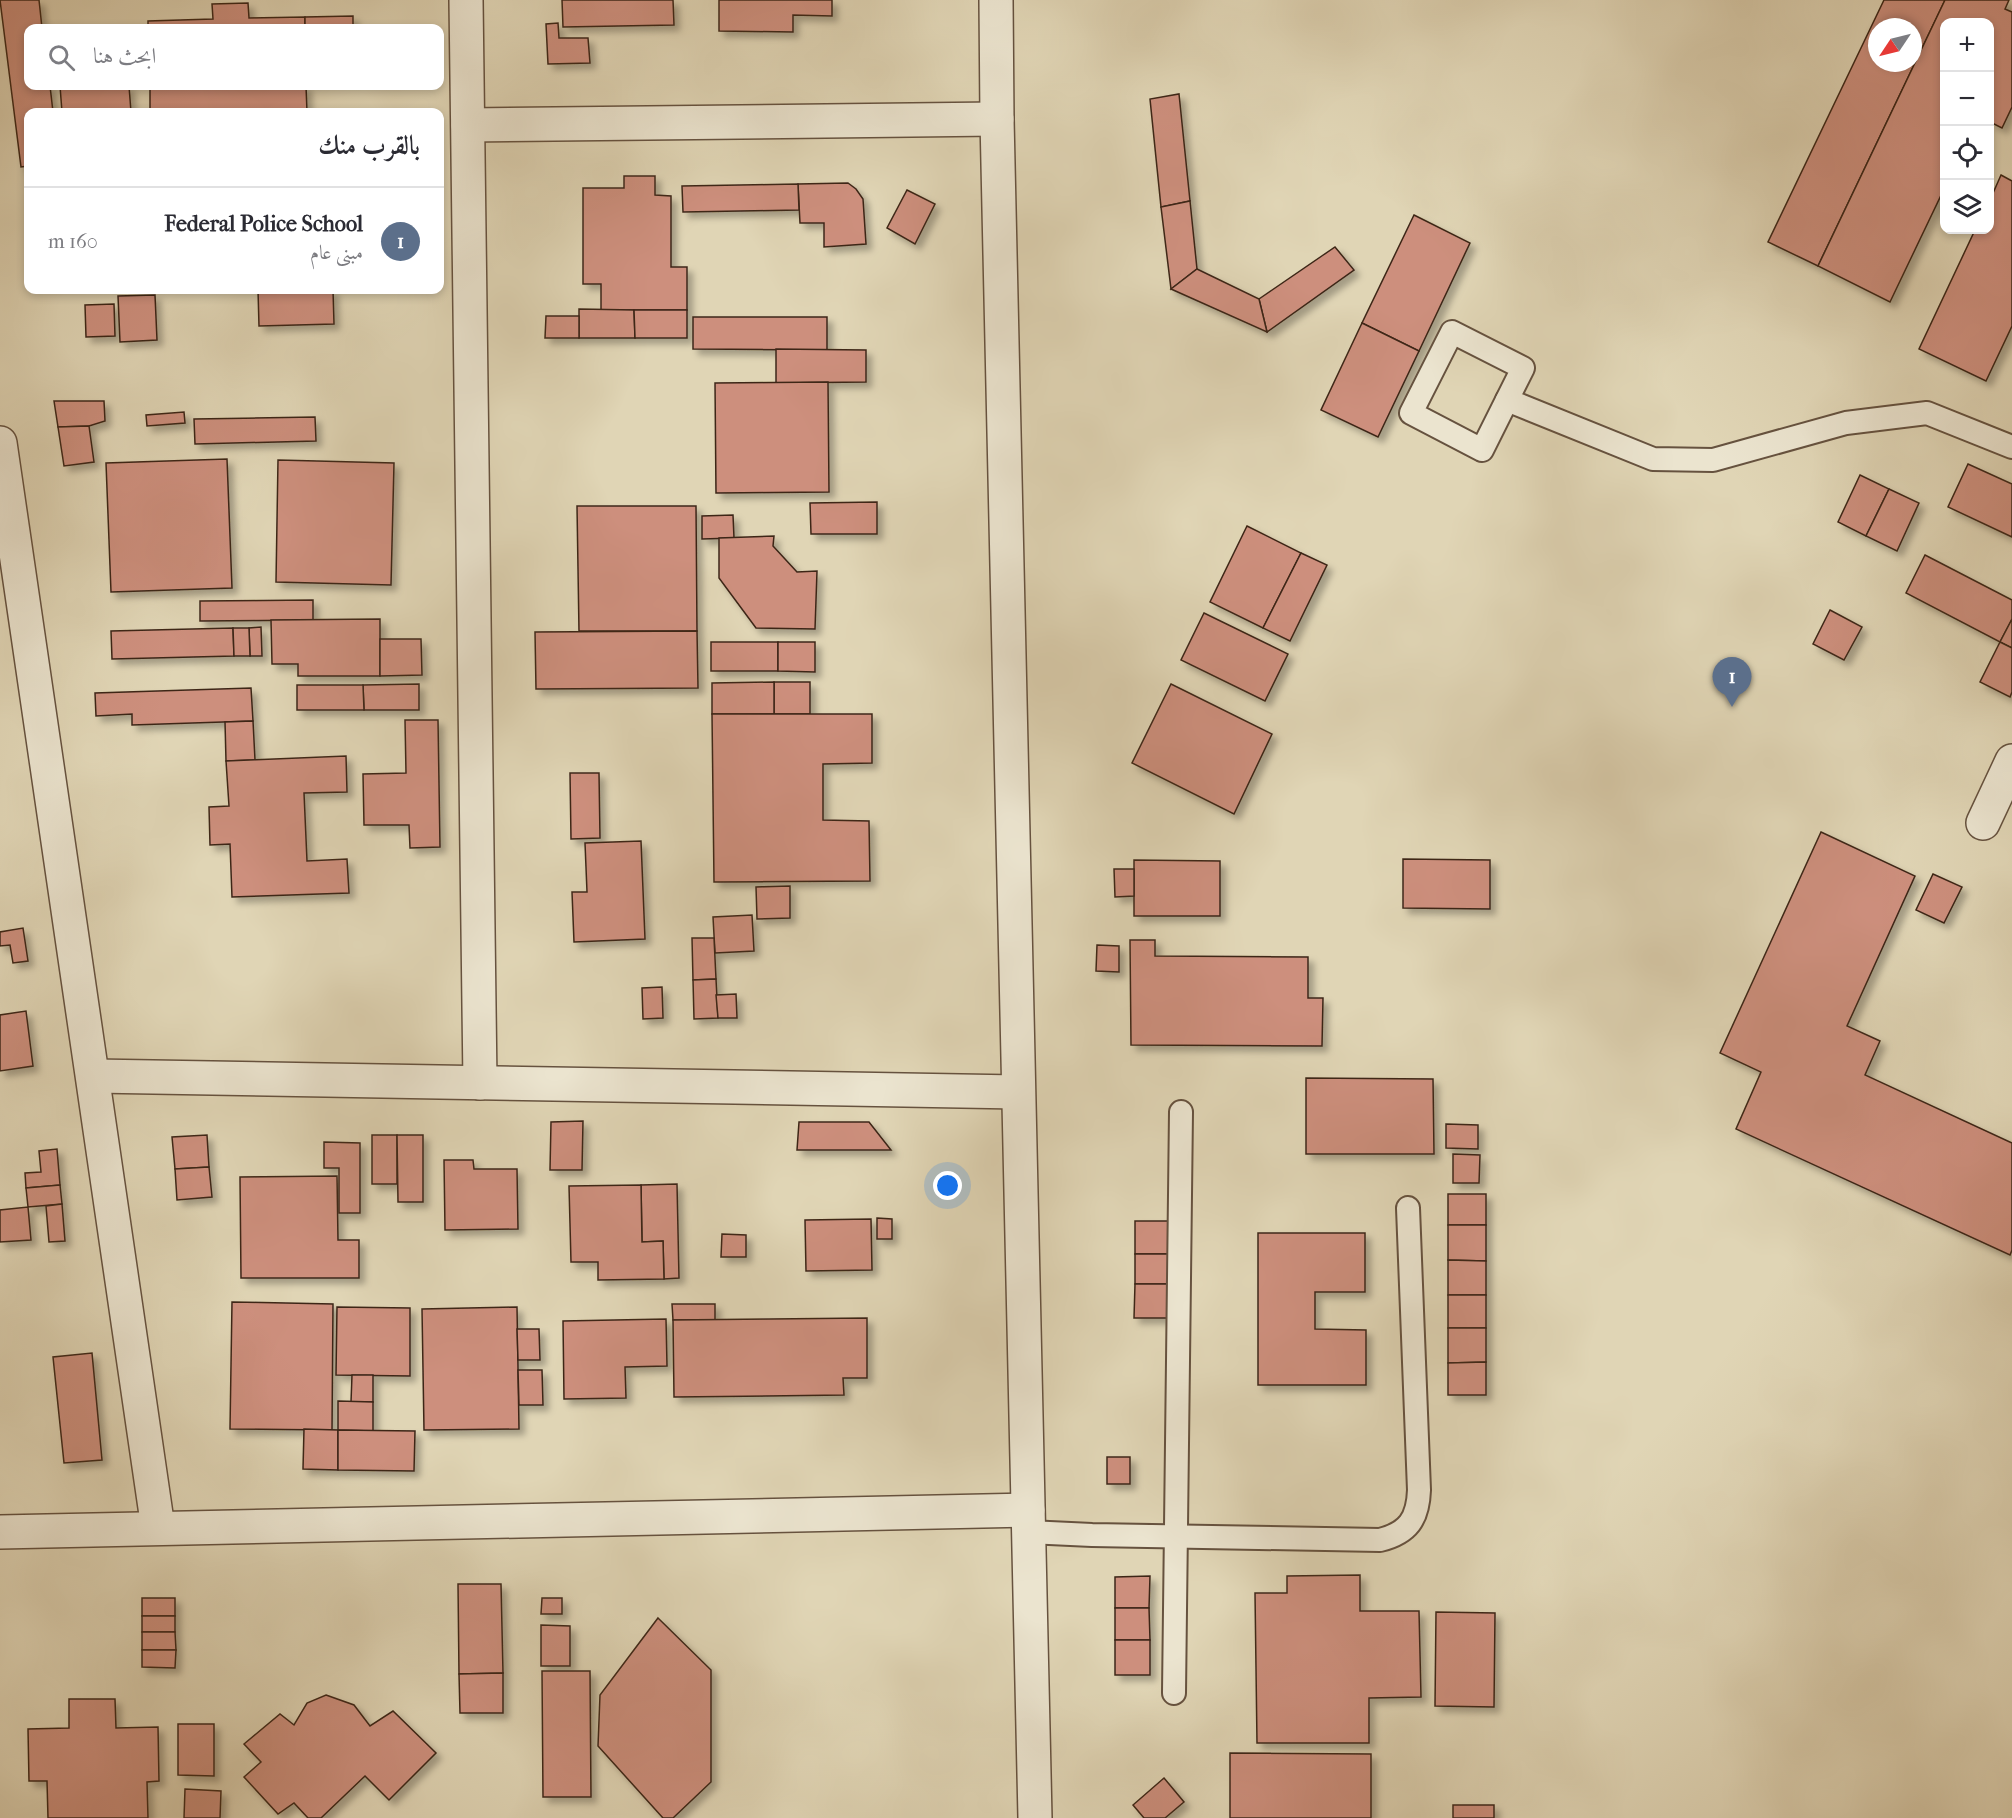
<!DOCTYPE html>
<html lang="ar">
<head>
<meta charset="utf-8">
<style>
	:root { --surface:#fff; --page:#f7f7f7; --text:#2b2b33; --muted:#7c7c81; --line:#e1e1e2; --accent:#db2777 }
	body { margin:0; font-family:"IM FELL French Canon",Amiri,serif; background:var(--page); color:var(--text); direction:rtl }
	.controls { position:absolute; right:18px; top:18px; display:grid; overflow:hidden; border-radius:12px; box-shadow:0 3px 9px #0003 }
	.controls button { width:54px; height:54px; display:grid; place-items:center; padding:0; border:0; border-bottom:2px solid var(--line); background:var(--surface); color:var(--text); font:30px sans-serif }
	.compass { position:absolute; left:1868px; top:18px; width:54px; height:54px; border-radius:50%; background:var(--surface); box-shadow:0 3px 9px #0003; rotate:235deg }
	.you { position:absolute; left:948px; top:1186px; width:21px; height:21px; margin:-15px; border:4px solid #fff; border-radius:50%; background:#1a73e8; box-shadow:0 0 0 9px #1a73e833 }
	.badge { display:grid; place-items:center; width:39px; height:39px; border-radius:50%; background:var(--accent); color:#fff; font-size:20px; font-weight:700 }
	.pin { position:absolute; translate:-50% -50px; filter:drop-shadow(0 2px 3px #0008) }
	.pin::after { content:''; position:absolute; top:32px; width:21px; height:18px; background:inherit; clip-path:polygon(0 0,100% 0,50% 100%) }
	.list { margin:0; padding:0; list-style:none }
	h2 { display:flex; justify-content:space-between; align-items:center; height:78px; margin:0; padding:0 24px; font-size:26px }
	h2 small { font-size:20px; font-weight:400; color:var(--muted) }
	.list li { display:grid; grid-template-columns:39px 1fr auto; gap:18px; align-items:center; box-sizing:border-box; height:108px; padding:0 24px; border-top:2px solid var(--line) }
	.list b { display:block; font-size:22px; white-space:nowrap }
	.list p { margin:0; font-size:20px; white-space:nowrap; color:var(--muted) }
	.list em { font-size:20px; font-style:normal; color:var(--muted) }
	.icon { flex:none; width:33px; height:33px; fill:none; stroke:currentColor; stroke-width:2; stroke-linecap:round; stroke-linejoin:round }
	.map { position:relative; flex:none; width:2012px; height:1818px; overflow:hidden; direction:ltr }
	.search { position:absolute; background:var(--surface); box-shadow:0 3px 9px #0003; left:24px; top:24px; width:420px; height:66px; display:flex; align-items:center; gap:15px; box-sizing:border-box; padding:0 21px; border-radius:12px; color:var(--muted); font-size:22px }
	.panel { position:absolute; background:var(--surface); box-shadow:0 3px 9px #0003; left:24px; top:108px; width:420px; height:186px; border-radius:12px; direction:rtl }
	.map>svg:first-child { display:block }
	.building { fill:#cd8f7d; stroke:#3d2618; stroke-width:1.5; fill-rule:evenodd; filter:url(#shadow) }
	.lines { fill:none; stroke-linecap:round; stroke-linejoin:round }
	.service-casing { stroke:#66523f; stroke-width:26 }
	.minor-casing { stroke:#66523f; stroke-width:36 }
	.service { stroke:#ebe4cf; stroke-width:22 }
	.minor { stroke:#ebe4cf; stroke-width:33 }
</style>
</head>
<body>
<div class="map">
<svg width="2012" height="1818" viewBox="0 0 2012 1818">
	<defs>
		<filter id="shadow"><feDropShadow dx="5.5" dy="5.5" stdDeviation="3" flood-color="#0004"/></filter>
	</defs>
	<rect width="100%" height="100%" fill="#e0d5b5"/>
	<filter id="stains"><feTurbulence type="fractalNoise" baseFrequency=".00333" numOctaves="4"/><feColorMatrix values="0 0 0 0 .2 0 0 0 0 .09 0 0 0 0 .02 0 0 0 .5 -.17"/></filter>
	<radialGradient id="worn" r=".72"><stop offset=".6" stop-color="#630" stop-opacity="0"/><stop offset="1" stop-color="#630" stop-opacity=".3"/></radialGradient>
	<!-- building -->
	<g class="building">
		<polygon points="0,0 39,0 42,28 28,28 28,86 50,86 53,112 28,112 28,166 21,167"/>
		<polygon points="562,0 673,0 674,25 563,27"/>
		<polygon points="719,0 832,0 832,16 793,15 793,32 719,31"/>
		<path d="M1884,0H1945L1818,266L1768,242ZM1877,27H1913V63H1877Z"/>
		<polygon points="1945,0 2009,0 2005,9 2012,12 2012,107 2002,128 1990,122 1990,22 1944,22 1944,189 1890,302 1818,266"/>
		<polygon points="248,3 249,18 305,17 305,28 148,28 148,21 213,19 212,4"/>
		<polygon points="353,16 353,28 305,28 305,17"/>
		<polygon points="558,23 559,38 588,38 590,63 548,64 546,24"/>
		<polygon points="60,86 129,86 131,112 62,112"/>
		<polygon points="150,86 306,86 307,112 150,112"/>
		<polygon points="1179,94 1190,201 1161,207 1150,99"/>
		<polygon points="2001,175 2012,181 2012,326 1986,381 1919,349 1975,230 1990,230 1990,200"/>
		<polygon points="624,176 655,176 655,195 671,196 671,267 687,267 687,310 601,310 601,284 583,284 583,188 624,188"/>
		<polygon points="848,183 856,189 863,199 866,244 824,247 824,223 800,223 798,184"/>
		<polygon points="798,184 799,210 683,212 682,186"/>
		<polygon points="907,190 935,204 915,244 887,228"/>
		<polygon points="1190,201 1197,269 1171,289 1161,207"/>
		<polygon points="1414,215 1470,243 1419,351 1362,323"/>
		<polygon points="1335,247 1354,270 1267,332 1259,299"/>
		<polygon points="1197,269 1259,299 1267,332 1171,289"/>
		<polygon points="258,290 333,290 334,324 259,326"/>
		<polygon points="155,295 157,340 120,342 118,296"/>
		<polygon points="114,304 115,336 86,337 85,305"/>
		<polygon points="579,309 634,310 635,338 579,338"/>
		<polygon points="634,310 687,310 687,338 635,338"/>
		<polygon points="546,316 579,316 579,338 545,338"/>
		<polygon points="693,317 827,317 827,350 693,349"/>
		<polygon points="1362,323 1419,351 1378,437 1321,410"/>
		<polygon points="776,349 866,350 866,382 776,383"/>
		<polygon points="828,382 829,492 716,493 715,383"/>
		<polygon points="54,401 104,401 105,421 89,426 58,427"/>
		<polygon points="184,412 185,423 147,426 146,415"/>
		<polygon points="315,417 316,441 195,444 194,419"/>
		<polygon points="89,426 94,462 64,466 58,427"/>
		<polygon points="227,459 232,588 111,592 106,463"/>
		<polygon points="278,460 394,463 391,585 276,582"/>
		<polygon points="1968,464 2012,484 2012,537 1948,507"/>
		<polygon points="1860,475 1889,489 1866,536 1838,522"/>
		<polygon points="1889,489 1919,503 1897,551 1866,536"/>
		<polygon points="877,502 877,534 811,534 810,503"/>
		<polygon points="577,506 696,506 697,631 579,631"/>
		<polygon points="733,515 734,538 702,539 702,516"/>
		<polygon points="1247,526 1301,553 1263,628 1210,602"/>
		<polygon points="774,536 773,546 797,572 817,571 815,629 756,628 719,578 719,538"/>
		<polygon points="1301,553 1327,565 1290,641 1263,628"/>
		<polygon points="1925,555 2012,600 2012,619 2000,642 1906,593"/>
		<polygon points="313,600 313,620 200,621 200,601"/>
		<polygon points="1830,610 1862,627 1844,660 1813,644"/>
		<polygon points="1204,613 1288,654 1265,701 1181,660"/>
		<polygon points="380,619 380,676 298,676 298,664 272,664 271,620"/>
		<polygon points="2012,619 2012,648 2000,642"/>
		<polygon points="261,627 262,656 250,656 249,628"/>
		<polygon points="233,628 234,656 112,659 111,631"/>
		<polygon points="233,628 249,628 250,656 234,656"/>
		<polygon points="697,631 698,688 536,689 535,632"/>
		<polygon points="380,639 421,639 422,675 380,676"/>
		<rect x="711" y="642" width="67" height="29"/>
		<polygon points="778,642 815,642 815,672 778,671"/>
		<polygon points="2000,642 2012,648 2012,692 2010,697 1980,682"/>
		<rect x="774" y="682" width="36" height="32"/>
		<polygon points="774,682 774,714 712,714 712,683"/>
		<polygon points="419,684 419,710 364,710 363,685"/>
		<polygon points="1171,684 1272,734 1234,814 1132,763"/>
		<polygon points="297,685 363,685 364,710 297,710"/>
		<polygon points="251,688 253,721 132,725 132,714 96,716 95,693"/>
		<polygon points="712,714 872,714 872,763 823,764 823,820 869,821 870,881 714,882"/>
		<polygon points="405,720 438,720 440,847 410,848 409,825 364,825 363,774 406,773"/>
		<polygon points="253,721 255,760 226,761 225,722"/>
		<polygon points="346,756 347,792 304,793 307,861 347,859 349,893 232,897 230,844 210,845 209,807 229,806 226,761"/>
		<polygon points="570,773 599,773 600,838 571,839"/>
		<polygon points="1821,832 1915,876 1847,1026 1880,1041 1865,1075 2012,1143 2012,1250 2010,1255 1736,1129 1761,1072 1720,1053"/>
		<polygon points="641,841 645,939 574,942 572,892 587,892 585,843"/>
		<polygon points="1403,859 1490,860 1490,909 1403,908"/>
		<polygon points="1134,860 1220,861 1220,916 1134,916"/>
		<polygon points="1114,869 1134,869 1134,896 1115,897"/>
		<polygon points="1933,874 1962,887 1944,923 1916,910"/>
		<polygon points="790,886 790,918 757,919 756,887"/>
		<polygon points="752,915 754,951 715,953 713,917"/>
		<polygon points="23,928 28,961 13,963 10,945 0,946 0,932"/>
		<polygon points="692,938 714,938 716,979 693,980"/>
		<polygon points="1130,940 1155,940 1155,956 1308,957 1308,998 1323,998 1322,1046 1131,1045"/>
		<polygon points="1097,945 1119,946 1119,972 1096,971"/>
		<polygon points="716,979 718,1018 694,1019 693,980"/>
		<polygon points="662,987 663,1018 643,1019 642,988"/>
		<polygon points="736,994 737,1018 718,1018 716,995"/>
		<polygon points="26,1011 33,1066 0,1071 0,1015"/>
		<polygon points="1306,1078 1433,1079 1434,1154 1306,1154"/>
		<polygon points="583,1121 582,1170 550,1170 551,1122"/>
		<polygon points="799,1122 869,1122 891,1150 797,1150"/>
		<polygon points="1446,1124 1478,1125 1478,1149 1446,1148"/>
		<polygon points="207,1135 209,1167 175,1169 172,1137"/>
		<rect x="372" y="1135" width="25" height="49"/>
		<polygon points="397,1135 423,1135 423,1202 398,1202"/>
		<polygon points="324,1142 360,1143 360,1213 339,1213 339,1168 324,1168"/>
		<polygon points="57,1149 60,1185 26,1188 25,1173 41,1172 39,1151"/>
		<polygon points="1453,1154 1480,1155 1479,1183 1453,1183"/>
		<polygon points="444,1160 473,1160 474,1169 517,1169 518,1229 445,1230"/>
		<polygon points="209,1167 212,1197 177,1200 175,1169"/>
		<polygon points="337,1176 338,1240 359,1240 359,1278 241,1278 240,1177"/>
		<polygon points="677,1184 679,1278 664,1279 663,1241 642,1242 641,1185"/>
		<polygon points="60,1185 62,1204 28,1207 26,1188"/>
		<polygon points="641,1185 642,1242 663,1241 664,1279 598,1280 598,1262 571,1262 569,1186"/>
		<rect x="1448" y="1194" width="38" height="31"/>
		<polygon points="62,1204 65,1241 49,1242 46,1206"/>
		<polygon points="28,1207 31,1240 0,1242 0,1210"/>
		<polygon points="877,1218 892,1219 892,1239 877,1239"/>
		<polygon points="871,1219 872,1270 806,1271 805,1220"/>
		<rect x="1135" y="1221" width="34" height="33"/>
		<polygon points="1448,1225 1486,1225 1486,1261 1448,1260"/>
		<polygon points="1258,1233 1365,1233 1365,1292 1315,1292 1315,1329 1366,1330 1366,1385 1258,1385"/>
		<polygon points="722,1234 746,1235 746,1257 721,1257"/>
		<rect x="1135" y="1254" width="34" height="30"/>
		<polygon points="1448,1260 1486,1261 1486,1295 1448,1295"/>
		<polygon points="1135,1284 1169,1284 1169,1318 1134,1318"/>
		<rect x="1448" y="1295" width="38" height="33"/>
		<polygon points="232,1302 333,1304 332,1430 230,1429"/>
		<polygon points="672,1304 715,1304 715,1320 673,1320"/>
		<polygon points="337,1307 410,1308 410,1376 336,1375"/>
		<polygon points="517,1307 519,1429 424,1430 422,1309"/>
		<polygon points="867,1318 867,1378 843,1378 844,1395 674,1397 673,1320"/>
		<polygon points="666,1319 667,1366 625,1367 626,1398 564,1399 563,1321"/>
		<polygon points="1448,1328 1486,1328 1486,1362 1448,1363"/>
		<polygon points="517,1329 539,1329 540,1360 518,1360"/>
		<polygon points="92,1353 102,1460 64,1463 53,1357"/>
		<polygon points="1486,1362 1486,1395 1448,1395 1448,1363"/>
		<polygon points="518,1370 542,1370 543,1405 519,1405"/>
		<polygon points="352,1375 373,1375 373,1402 351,1402"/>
		<polygon points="338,1401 373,1402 373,1431 338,1430"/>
		<polygon points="304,1429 338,1430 338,1470 303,1469"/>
		<polygon points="338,1430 415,1431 414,1471 338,1470"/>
		<rect x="1107" y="1457" width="23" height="27"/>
		<polygon points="1360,1575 1360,1611 1419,1611 1421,1697 1369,1698 1369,1743 1257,1743 1255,1593 1287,1593 1287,1576"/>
		<polygon points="1150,1576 1149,1608 1115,1608 1115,1577"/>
		<polygon points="458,1584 501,1584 503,1673 459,1674"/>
		<rect x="142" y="1598" width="33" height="18"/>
		<polygon points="542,1598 562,1598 562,1614 541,1614"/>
		<polygon points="1115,1608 1149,1608 1150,1640 1115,1640"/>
		<polygon points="1436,1612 1495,1613 1494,1707 1435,1706"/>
		<rect x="142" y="1616" width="33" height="16"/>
		<polygon points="658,1618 711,1670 711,1782 673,1818 663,1818 598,1746 600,1695"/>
		<polygon points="541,1625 570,1626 570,1666 541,1666"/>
		<polygon points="142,1632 175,1632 176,1650 142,1650"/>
		<rect x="1115" y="1640" width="35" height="35"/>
		<polygon points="142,1650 176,1650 175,1668 142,1667"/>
		<polygon points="542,1671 590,1671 591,1797 543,1797"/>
		<polygon points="503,1673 503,1713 460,1713 459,1674"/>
		<polygon points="326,1695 354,1705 370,1726 393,1711 436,1753 389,1800 365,1776 321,1818 308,1818 294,1803 278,1814 244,1777 261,1762 244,1744 280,1714 294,1725 307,1703"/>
		<polygon points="69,1699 115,1699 116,1728 158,1727 159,1781 147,1782 148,1818 48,1818 47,1781 29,1781 28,1729 69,1728"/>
		<polygon points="178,1724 214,1724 214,1776 178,1775"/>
		<polygon points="1230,1753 1371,1754 1371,1818 1230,1818"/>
		<polygon points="1164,1778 1184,1802 1165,1818 1144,1818 1133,1805"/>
		<polygon points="185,1789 221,1791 220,1818 184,1818"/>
		<rect x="1453" y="1805" width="41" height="13"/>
	</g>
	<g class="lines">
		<defs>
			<g id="service">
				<polygon points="1452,332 1523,368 1482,450 1411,413"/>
				<polyline points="1507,400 1653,459 1713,460 1846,423 1927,413 2012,447"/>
				<path d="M1028,1532L1092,1535L1380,1540C1408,1533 1418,1519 1419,1490L1408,1208"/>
				<polyline points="1174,1693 1181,1112"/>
			</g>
			<g id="minor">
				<polyline points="466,0 480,1083"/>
				<polyline points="996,0 997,119 1035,1818"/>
				<polyline points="468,125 997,119"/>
				<polyline points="0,443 158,1528"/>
				<polyline points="1983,823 2012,761"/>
				<polyline points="94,1076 1018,1092"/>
				<polyline points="0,1532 1028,1510"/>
			</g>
		</defs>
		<!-- service casing -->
		<use href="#service" class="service-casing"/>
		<!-- minor casing -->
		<use href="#minor" class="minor-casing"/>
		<!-- service -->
		<use href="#service" class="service"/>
		<!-- minor -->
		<use href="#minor" class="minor"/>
	</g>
	<rect width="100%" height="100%" filter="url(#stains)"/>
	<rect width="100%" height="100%" fill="url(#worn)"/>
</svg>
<div class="controls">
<button>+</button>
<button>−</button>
<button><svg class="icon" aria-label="locate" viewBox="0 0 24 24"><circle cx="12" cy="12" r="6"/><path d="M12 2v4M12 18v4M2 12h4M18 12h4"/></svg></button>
<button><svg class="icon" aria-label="layers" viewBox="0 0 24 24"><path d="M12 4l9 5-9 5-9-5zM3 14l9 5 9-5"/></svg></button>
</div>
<svg class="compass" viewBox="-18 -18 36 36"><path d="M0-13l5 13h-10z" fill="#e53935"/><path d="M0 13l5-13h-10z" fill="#7c7c81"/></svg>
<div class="you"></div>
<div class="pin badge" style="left:1732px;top:707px;background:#5c6f8a">1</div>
<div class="search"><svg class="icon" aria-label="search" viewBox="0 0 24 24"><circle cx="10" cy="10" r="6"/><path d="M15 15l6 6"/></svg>ابحث هنا</div>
<section class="panel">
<h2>بالقرب منك<small></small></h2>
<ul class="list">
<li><span class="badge" style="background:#5c6f8a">1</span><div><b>Federal Police School</b><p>مبنى عام</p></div><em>160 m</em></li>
</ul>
</section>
</div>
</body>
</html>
